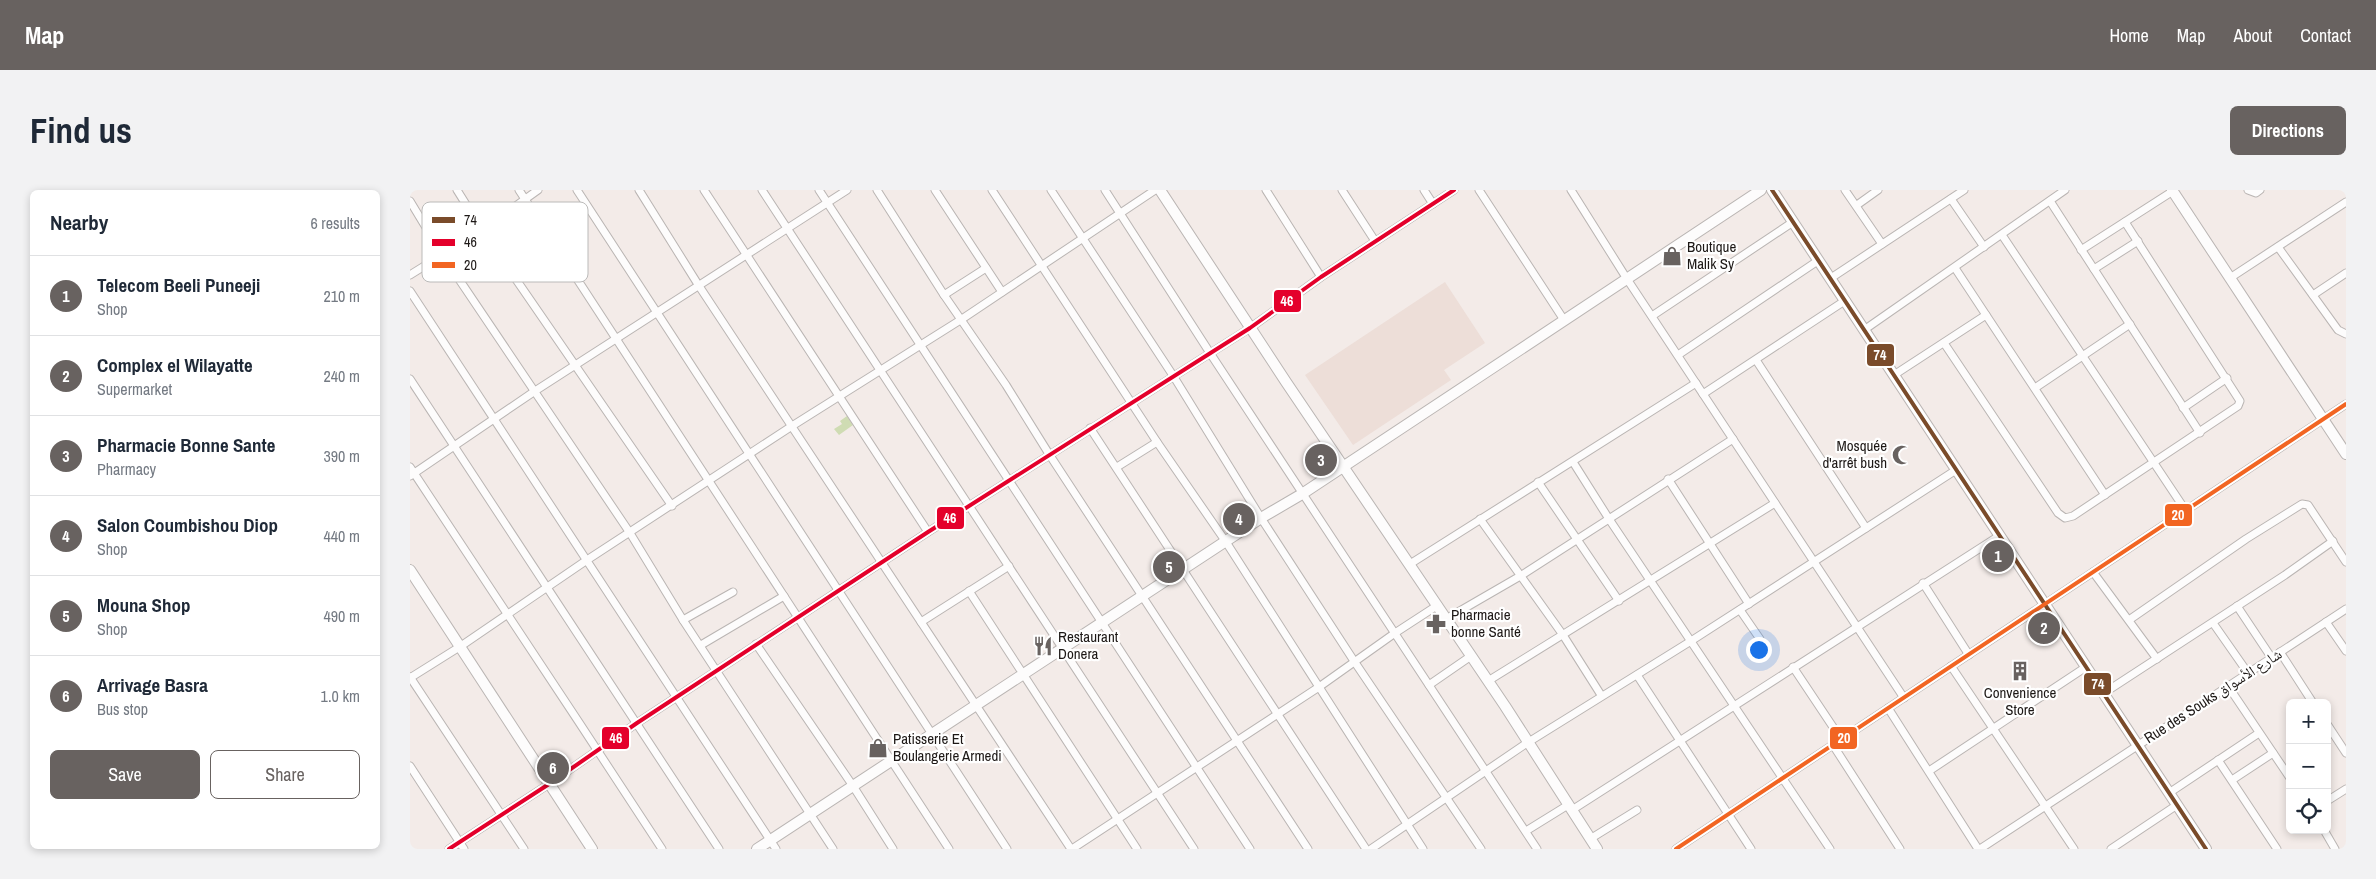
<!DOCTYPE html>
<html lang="en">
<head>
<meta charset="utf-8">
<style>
	:root { --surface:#fff; --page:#f2f2f3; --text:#1f2937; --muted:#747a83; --line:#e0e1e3; --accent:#686260 }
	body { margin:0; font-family:"Archivo Narrow","Noto Naskh Arabic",sans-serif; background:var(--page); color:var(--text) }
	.controls { position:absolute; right:15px; bottom:15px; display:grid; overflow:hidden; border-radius:8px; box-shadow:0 2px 8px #0003 }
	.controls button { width:45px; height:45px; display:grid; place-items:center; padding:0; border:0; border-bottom:1px solid var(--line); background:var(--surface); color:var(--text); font:25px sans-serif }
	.you { position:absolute; left:1348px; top:459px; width:18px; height:18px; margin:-12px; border:4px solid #fff; border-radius:50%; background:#1a73e8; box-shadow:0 0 0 8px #1a73e833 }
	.badge { display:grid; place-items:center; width:32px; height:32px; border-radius:50%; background:var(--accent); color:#fff; font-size:16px; font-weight:700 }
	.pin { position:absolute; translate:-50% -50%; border:2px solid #fff; box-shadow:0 1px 5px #0006 }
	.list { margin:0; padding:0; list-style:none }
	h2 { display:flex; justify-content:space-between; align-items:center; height:65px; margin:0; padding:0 20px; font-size:21px }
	h2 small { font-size:16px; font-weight:400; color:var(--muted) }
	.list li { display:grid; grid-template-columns:32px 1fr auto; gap:15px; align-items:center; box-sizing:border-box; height:80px; padding:0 20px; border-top:1px solid var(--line) }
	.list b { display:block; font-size:19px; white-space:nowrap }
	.list p { margin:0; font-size:16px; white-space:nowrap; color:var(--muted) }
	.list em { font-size:16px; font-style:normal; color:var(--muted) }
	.actions { display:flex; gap:10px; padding:15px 20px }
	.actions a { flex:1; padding:11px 0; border:1px solid var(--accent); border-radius:8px; text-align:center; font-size:18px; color:var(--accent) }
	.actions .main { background:var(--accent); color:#fff }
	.icon { flex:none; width:28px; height:28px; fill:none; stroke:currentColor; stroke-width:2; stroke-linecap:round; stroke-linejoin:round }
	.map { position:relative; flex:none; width:1936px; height:659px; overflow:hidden; border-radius:8px }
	header { display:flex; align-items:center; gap:30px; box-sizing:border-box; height:70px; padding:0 25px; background:var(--accent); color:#fff }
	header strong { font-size:24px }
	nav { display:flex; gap:28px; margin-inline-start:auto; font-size:18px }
	.intro { display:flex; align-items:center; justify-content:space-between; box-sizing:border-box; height:120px; padding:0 30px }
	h1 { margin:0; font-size:35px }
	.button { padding:12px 22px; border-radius:8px; background:var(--accent); color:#fff; font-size:18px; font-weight:700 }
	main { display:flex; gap:30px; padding:0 30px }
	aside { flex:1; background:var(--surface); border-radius:8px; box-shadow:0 2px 8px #0003 }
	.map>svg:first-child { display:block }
	.built { fill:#edded8 }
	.green { fill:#cfdcb3 }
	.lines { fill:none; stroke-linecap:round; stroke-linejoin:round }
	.street-casing { stroke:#bab5b3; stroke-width:9 }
	.secondary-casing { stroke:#bab5b3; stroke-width:12 }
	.street { stroke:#fdfcfc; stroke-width:7 }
	.secondary { stroke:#fdfcfc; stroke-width:10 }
	.bus-1-casing { stroke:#fff; stroke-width:8 }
	.bus-2-casing { stroke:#fff; stroke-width:8 }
	.bus-3-casing { stroke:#fff; stroke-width:8 }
	.bus-1 { stroke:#7a4b2a; stroke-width:4 }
	.bus-2 { stroke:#e4002b; stroke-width:4 }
	.bus-3 { stroke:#f26522; stroke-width:4 }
	.labels { text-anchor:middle; stroke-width:4.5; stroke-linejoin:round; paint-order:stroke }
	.poi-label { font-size:15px; fill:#1d1816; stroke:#fff; text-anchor:start }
	.street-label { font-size:15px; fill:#1d1816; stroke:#fff }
	.key { fill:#fff; stroke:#bbbab9; stroke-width:1 }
	.key-label { font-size:14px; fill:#1d1816 }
	.line-badge { stroke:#fff; stroke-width:2 }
	.badge-label { font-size:14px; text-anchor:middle; font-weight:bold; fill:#fff }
</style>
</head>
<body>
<header>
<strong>Map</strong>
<nav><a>Home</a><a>Map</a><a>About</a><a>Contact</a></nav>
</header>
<div class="intro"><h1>Find us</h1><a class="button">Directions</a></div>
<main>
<aside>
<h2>Nearby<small>6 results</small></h2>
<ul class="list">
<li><span class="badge">1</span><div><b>Telecom Beeli Puneeji</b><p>Shop</p></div><em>210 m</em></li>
<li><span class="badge">2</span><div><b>Complex el Wilayatte</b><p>Supermarket</p></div><em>240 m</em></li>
<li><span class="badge">3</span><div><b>Pharmacie Bonne Sante</b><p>Pharmacy</p></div><em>390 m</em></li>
<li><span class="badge">4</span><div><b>Salon Coumbishou Diop</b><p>Shop</p></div><em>440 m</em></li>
<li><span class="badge">5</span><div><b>Mouna Shop</b><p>Shop</p></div><em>490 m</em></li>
<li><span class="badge">6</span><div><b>Arrivage Basra</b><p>Bus stop</p></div><em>1.0 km</em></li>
</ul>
<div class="actions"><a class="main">Save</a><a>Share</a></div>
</aside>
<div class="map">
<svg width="1936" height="659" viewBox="0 0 1936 659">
	<rect width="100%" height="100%" fill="#f3ebe8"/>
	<!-- built -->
	<polygon class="built" points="1035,92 1075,153 1034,180 1041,190 943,255 895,185"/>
	<!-- green -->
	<polygon class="green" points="437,226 443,235 429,245 424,239 432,234 430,231"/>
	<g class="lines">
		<defs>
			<g id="street">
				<polyline points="47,0 72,40 262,316"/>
				<polyline points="109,0 539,659"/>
				<polyline points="167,0 597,659"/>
				<polyline points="229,0 289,96 661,659"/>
				<polyline points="294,0 518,342"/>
				<polyline points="352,0 784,659"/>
				<polyline points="409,0 840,659"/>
				<polyline points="467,0 534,105 596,195 639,264 898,659"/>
				<polyline points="525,0 592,102"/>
				<polyline points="582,0 747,252 816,352 1013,659"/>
				<polyline points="641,0 764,187 851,328 944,471 1071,659"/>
				<polyline points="695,0 800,163 1127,659"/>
				<polyline points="856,0 911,87"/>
				<polyline points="932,0 965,51"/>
				<polyline points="1014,0 1023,14"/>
				<polyline points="1069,0 1154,130"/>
				<polyline points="1161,0 1217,89 1494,508"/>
				<polyline points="1435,0 1472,54"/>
				<polyline points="1838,0 1846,3 1850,0"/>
				<polyline points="1541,9 1574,57"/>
				<polyline points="0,11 32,64 220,343 273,430 423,659"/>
				<polyline points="1640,11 1790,243"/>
				<polyline points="1447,15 1468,0"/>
				<polyline points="1592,45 1776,321"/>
				<polyline points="1868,57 1928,140 1936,144"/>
				<polyline points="1671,60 1763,1"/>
				<polyline points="1545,78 1695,305"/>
				<polyline points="1684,79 1728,51"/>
				<polyline points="0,85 72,40 128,0"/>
				<polyline points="1421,88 1554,0"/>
				<polyline points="1820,88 1936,12"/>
				<path d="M0,101C122,287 244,473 366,659"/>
				<polyline points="534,105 576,78"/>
				<polyline points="1903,105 1936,83"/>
				<polyline points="1242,126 1383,32"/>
				<polyline points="1454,140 1655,0"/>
				<polyline points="1534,153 1648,323 1655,328 1663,326 1828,216 1830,211 1715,32"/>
				<polyline points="1268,165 1409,70"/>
				<polyline points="1346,170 1456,338"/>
				<polyline points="1484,185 1576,125"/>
				<polyline points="0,189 309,659"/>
				<polyline points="1625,198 1720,134"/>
				<polyline points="1293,204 1436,110"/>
				<polyline points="1773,218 1817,188"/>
				<polyline points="680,238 956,659"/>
				<polyline points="1163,272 1199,329 1420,659"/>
				<path d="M0,277C84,405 169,531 252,659"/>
				<polyline points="707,277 747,252"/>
				<polyline points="0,286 125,201 437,0"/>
				<polyline points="1258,289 1339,414"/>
				<polyline points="1128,292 1209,411"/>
				<polyline points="1070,329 1153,445 1191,505"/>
				<polyline points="1000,374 1286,193"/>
				<polyline points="1683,382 1747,469"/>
				<polyline points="1513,393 1559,465"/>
				<polyline points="559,401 727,659"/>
				<polyline points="1827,416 1861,467"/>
				<polyline points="1330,420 1350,449"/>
				<polyline points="1036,429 1112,385 1323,249"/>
				<polyline points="273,430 323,402"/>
				<polyline points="1719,430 1836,349 1892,314 1898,315 1936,372"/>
				<polyline points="511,432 599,376"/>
				<polyline points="1916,432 1936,461"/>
				<polyline points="1803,433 1838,483"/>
				<polyline points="346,454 443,596 483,659"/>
				<polyline points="291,455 374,406"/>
				<polyline points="1870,462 1903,513"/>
				<polyline points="1541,476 1664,659"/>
				<polyline points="1383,477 1431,549"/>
				<polyline points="1227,485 1341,659"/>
				<polyline points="0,487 114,659"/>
				<polyline points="0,488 51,456 177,370 382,236 552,129 745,0"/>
				<polyline points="1078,491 1365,313"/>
				<polyline points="1019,495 1061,466"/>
				<polyline points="1818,496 1880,588"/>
				<polyline points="1694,503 1875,385 1923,351"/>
				<polyline points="1478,518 1568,659"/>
				<polyline points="1917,534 1936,563"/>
				<polyline points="1423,555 1490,659"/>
				<polyline points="1808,570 1867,659"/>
				<polyline points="0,576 54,659"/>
				<polyline points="1519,581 1676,477"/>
				<polyline points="1822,590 1863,563"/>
				<polyline points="1759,603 1849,543"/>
				<polyline points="1917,611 1936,599"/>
				<polyline points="1162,620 1589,346"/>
				<polyline points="1914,640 1925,659"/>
				<polyline points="1116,641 1158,615"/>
				<polyline points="1180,649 1227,620"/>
				<polyline points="39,659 139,594 227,533 518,342 840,138 911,87 1044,0"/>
				<polyline points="662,659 909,497 985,443 1028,415"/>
				<polyline points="961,659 1117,553 1281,451 1546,280"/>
				<polyline points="1266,659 1936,214"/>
				<polyline points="1570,659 1936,419"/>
				<polyline points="1701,659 1767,615"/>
			</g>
			<g id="secondary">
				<polyline points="750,0 876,192 1095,516 1187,659"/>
				<polyline points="1362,0 1796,659"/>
				<polyline points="1762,0 1936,264"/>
				<polyline points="0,380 182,659"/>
				<polyline points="347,659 851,328 892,304 1351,0"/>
			</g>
		</defs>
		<!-- street casing -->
		<use href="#street" class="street-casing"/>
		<!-- secondary casing -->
		<use href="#secondary" class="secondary-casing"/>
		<!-- street -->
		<use href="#street" class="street"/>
		<!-- secondary -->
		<use href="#secondary" class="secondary"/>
		<defs>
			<polyline id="bus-1" points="1362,0 1796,659"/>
			<polyline id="bus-2" points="39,659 139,594 227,533 518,342 840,138 911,87 1044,0"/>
			<polyline id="bus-3" points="1266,659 1936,214"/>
		</defs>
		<!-- bus-1 casing -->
		<use href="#bus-1" class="bus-1-casing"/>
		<!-- bus-2 casing -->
		<use href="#bus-2" class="bus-2-casing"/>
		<!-- bus-3 casing -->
		<use href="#bus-3" class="bus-3-casing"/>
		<!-- bus-1 -->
		<use href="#bus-1" class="bus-1"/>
		<!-- bus-2 -->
		<use href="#bus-2" class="bus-2"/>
		<!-- bus-3 -->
		<use href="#bus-3" class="bus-3"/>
	</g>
	<!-- icons -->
	<defs>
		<symbol id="shop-bare" viewBox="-9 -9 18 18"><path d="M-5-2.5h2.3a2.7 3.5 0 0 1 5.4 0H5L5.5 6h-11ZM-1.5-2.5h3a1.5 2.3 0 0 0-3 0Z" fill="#686260" stroke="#fff" stroke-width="2.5" paint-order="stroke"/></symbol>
		<symbol id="mosque-bare" viewBox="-9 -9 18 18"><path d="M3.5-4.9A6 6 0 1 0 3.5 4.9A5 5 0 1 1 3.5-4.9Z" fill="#686260" stroke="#fff" stroke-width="2.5" paint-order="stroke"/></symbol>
		<symbol id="pharmacy-bare" viewBox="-9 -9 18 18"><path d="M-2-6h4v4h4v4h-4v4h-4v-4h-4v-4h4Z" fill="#686260" stroke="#fff" stroke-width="2.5" paint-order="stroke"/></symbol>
		<symbol id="restaurant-bare" viewBox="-9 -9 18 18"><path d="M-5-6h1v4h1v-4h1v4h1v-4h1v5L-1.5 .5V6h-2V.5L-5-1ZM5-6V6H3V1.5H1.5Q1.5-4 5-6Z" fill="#686260" stroke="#fff" stroke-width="2.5" paint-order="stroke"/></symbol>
		<symbol id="building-bare" viewBox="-9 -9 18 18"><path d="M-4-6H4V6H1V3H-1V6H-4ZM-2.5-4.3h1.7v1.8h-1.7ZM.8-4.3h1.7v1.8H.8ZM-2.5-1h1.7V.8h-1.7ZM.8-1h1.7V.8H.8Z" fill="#686260" stroke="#fff" stroke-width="2.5" paint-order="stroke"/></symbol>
	</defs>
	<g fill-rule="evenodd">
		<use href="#shop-bare" x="1248" y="52" width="28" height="28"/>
		<use href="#mosque-bare" x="1478" y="251" width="28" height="28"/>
		<use href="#pharmacy-bare" x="1012" y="420" width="28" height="28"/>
		<use href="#restaurant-bare" x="619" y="442" width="28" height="28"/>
		<use href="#building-bare" x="1596" y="467" width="28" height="28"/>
		<use href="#shop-bare" x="454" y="544" width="28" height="28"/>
	</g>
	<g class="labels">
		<!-- poi labels -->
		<g class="poi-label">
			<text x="1277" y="62">Boutique<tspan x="1277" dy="17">Malik Sy</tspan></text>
			<text x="1477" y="261" text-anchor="end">Mosquée<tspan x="1477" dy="17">d'arrêt bush</tspan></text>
			<text x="1041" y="430">Pharmacie<tspan x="1041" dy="17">bonne Santé</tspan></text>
			<text x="648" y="452">Restaurant<tspan x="648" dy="17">Donera</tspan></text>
			<text x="1610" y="508" text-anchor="middle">Convenience<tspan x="1610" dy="17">Store</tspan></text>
			<text x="483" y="554">Patisserie Et<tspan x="483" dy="17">Boulangerie Armedi</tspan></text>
		</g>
		<!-- street labels -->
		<g class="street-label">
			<text transform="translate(1803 506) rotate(-33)" y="5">Rue des Souks شارع الأسواق</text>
		</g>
	</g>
	<!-- legend -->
	<rect x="12" y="12" width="166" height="80" rx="8" class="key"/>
	<rect x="22" y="27" width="23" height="6" fill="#7a4b2a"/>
	<rect x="22" y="49" width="23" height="7" fill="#e4002b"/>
	<rect x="22" y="72" width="23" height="6" fill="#f26522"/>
	<g class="key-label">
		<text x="54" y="35">74</text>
		<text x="54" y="57">46</text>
		<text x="54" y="80">20</text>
	</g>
	<g class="line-badge">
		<rect x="863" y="99" width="29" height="24" rx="5" fill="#e4002b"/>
		<rect x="1456" y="153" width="29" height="24" rx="5" fill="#7a4b2a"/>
		<rect x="1754" y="313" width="29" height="24" rx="5" fill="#f26522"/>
		<rect x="526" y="316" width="29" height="24" rx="5" fill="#e4002b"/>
		<rect x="1673" y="482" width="29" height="24" rx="5" fill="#7a4b2a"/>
		<rect x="1419" y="536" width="29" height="24" rx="5" fill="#f26522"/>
		<rect x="191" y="536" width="29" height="24" rx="5" fill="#e4002b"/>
	</g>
	<g class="badge-label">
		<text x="877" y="116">46</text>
		<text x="1470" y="170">74</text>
		<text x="1768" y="330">20</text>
		<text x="540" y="333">46</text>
		<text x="1688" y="499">74</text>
		<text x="1434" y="553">20</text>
		<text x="206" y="553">46</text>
	</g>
</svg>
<div class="controls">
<button>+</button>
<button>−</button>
<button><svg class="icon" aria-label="locate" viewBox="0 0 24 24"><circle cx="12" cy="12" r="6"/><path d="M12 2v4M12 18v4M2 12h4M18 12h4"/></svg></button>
</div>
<div class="you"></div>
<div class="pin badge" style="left:1588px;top:366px">1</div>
<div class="pin badge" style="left:1634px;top:438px">2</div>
<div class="pin badge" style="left:911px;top:270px">3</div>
<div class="pin badge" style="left:829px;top:329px">4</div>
<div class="pin badge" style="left:759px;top:377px">5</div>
<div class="pin badge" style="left:143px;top:578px">6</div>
</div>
</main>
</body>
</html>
